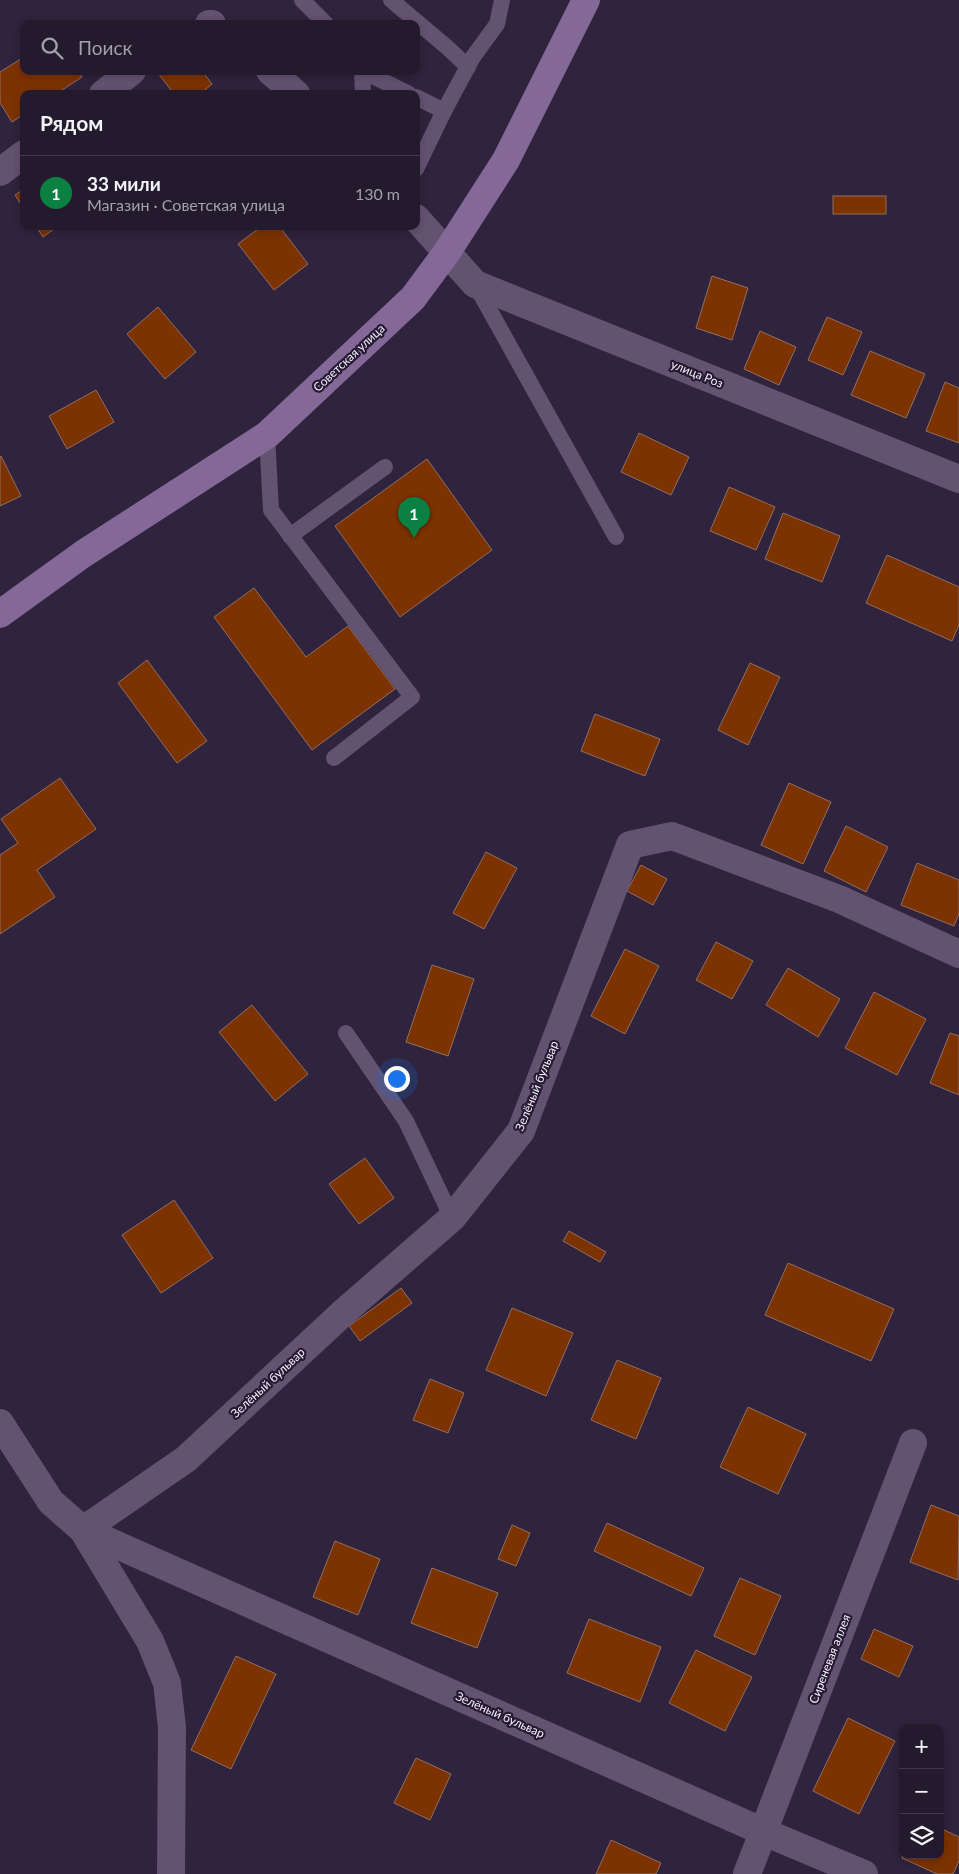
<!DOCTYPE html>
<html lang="ru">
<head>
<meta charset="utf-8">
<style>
	:root { --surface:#231a2e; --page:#2f273a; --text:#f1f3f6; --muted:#a3a1aa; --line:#40384a; --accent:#0b8043 }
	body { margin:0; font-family:Lato,sans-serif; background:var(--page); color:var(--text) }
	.controls { position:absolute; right:15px; bottom:15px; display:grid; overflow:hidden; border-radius:10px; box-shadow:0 2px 8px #0003 }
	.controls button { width:45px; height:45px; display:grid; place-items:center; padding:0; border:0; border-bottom:1px solid var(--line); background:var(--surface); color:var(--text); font:25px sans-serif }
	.you { position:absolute; left:396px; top:1078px; width:18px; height:18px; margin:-12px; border:4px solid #fff; border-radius:50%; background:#1a73e8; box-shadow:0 0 0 8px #1a73e833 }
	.badge { display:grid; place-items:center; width:32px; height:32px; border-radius:50%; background:var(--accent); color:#fff; font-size:16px; font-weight:700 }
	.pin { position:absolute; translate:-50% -41px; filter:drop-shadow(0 1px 2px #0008) }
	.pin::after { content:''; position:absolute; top:26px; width:18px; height:15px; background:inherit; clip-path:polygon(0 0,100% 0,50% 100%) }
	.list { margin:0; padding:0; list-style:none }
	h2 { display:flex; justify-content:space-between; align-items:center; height:65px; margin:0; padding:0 20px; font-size:21px }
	h2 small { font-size:16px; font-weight:400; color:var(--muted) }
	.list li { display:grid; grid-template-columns:32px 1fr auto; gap:15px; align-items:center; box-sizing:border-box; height:75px; padding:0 20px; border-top:1px solid var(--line) }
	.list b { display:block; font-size:19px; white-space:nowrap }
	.list p { margin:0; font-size:16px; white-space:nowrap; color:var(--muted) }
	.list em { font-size:16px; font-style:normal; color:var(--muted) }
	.icon { flex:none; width:28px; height:28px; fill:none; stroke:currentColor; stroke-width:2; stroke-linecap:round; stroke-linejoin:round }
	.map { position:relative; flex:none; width:959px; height:1874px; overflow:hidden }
	.search { position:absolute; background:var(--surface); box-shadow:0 2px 8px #0003; left:20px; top:20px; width:400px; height:55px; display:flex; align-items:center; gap:12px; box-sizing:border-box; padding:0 18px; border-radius:10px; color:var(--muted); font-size:19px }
	.panel { position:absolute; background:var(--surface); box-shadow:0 2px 8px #0003; left:20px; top:90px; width:400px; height:140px; border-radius:10px }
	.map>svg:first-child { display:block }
	.building { fill:#7c3201; stroke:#907060 }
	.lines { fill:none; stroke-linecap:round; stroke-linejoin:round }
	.lane { stroke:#635270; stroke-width:16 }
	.street { stroke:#635270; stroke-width:28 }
	.secondary { stroke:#836898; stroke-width:28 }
	.labels { text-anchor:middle; stroke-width:4.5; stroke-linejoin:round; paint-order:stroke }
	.street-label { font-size:12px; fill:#f7f1ff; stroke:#251a32 }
</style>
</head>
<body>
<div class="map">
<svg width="959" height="1874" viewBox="0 0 959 1874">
	<rect width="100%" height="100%" fill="#2f233d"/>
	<!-- building -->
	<g class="building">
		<polygon points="24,57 24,71 78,71 82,77 56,94 24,94 24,114 12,122 0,103 0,72"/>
		<polygon points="160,71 202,71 212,84 200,94 174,94 158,73"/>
		<polygon points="24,189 24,209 15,195"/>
		<rect x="833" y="196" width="53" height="18"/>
		<polygon points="36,226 58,226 43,237"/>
		<polygon points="262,226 279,226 308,264 274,290 238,244"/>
		<polygon points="712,276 748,288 732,340 696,328"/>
		<polygon points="158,307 196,352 165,379 127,334"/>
		<polygon points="827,317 862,332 843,375 808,360"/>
		<polygon points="760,331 796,347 779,385 744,369"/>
		<polygon points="870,351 925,374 906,418 851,395"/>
		<polygon points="945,382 959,388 959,443 926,431"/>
		<polygon points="96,390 114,422 67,449 49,416"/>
		<polygon points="639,433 689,457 671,495 621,472"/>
		<polygon points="1,456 21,496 0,506 0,457"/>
		<polygon points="427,459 492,550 400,617 335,526"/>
		<polygon points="729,487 775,507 756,550 710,531"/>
		<polygon points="783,513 840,536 822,582 765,559"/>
		<polygon points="887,555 959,587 959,625 952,641 866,603"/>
		<polygon points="254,588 306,657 348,626 395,689 312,750 214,617"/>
		<polygon points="147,660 207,741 177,763 118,683"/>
		<polygon points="750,663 780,677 748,745 718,730"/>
		<polygon points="595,714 660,739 645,776 581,751"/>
		<polygon points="60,778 96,829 37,870 55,897 0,934 0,855 18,843 1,819"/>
		<polygon points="789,783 831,802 803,864 761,845"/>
		<polygon points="846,826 888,847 866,892 824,871"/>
		<polygon points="486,852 517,868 484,929 453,913"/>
		<polygon points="917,863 959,880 959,914 954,926 901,905"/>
		<polygon points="641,865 667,879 653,905 627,891"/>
		<polygon points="716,942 753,961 732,999 696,980"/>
		<polygon points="625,949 659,966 625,1034 591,1016"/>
		<polygon points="432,965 474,979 448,1056 406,1042"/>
		<polygon points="788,968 840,999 818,1037 766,1005"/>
		<polygon points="874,992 926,1019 897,1075 845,1048"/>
		<polygon points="252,1005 308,1074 275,1101 219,1032"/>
		<polygon points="950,1033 959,1036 959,1095 930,1083"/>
		<polygon points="365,1158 394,1198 359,1224 329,1184"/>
		<polygon points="174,1200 213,1258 161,1293 122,1235"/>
		<polygon points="569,1231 606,1252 600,1262 563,1241"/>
		<polygon points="788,1263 894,1309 871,1361 765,1315"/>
		<polygon points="401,1288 412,1303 360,1341 349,1326"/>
		<polygon points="512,1308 573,1333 546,1396 486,1370"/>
		<polygon points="617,1360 661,1378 636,1439 591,1420"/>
		<polygon points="430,1379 464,1393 448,1433 413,1420"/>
		<polygon points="748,1407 806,1434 778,1494 720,1467"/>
		<polygon points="931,1505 959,1516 958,1580 910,1562"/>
		<polygon points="607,1523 704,1568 691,1596 594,1551"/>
		<polygon points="512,1525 530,1533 516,1566 498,1559"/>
		<polygon points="335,1541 380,1559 358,1615 313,1597"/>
		<polygon points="432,1568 498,1593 477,1648 411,1623"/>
		<polygon points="740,1578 781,1596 755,1655 714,1636"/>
		<polygon points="589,1619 661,1647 640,1702 567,1673"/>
		<polygon points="874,1629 913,1646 899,1677 861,1659"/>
		<polygon points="696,1650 752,1677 725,1731 669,1703"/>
		<polygon points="236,1656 276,1674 231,1769 191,1750"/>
		<polygon points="848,1718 895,1741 859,1814 813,1791"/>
		<polygon points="416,1758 451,1774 430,1820 394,1803"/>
		<polygon points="940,1828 959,1837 959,1861 953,1874 937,1874 902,1858 903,1855 940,1855"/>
		<polygon points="611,1840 661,1863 656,1874 596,1874"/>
	</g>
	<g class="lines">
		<!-- lane -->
		<g class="lane">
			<polyline points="302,0 326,24"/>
			<polyline points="391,0 448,48 468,67"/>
			<polyline points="362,71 363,94"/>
			<polyline points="363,71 409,94"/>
			<polyline points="416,97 444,111"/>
			<polyline points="416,169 444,111 473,57 497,24 502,0"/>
			<polyline points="475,284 616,537"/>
			<polyline points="267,435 271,510 412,697 334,758"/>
			<polyline points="290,536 385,467"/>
			<polyline points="346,1033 406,1121 452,1218"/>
		</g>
		<!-- street -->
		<g class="street">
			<polyline points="209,24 212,24"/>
			<polyline points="270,71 296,94"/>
			<polyline points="103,94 132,71"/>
			<polyline points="0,172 24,154"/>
			<polyline points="416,218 475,284 959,479"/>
			<polyline points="0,1423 51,1502 83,1530 764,1832 864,1874"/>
			<polyline points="171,1874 172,1727 167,1683 150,1641 83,1530 186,1459 345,1311 452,1218 521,1131 630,845 672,836 839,899 959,954"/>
			<polyline points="747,1874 913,1443"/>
		</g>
		<!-- secondary -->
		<polyline class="secondary" points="0,614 83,554 267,435 413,298 447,252 506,160 586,0"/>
	</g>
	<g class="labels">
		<!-- street labels -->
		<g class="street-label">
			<text transform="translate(349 358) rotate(-43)" y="4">Советская улица</text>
			<text transform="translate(697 374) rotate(22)" y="4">улица Роз</text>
			<text transform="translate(537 1086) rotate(-68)" y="4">Зелёный бульвар</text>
			<text transform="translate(268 1383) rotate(-43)" y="4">Зелёный бульвар</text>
			<text transform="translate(830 1659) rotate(-69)" y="4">Сиреневая аллея</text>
			<text transform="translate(500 1715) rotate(24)" y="4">Зелёный бульвар</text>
		</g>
	</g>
</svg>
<div class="controls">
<button>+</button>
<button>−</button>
<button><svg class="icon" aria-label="layers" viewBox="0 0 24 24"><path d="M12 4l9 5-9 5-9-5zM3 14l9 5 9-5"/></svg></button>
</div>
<div class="you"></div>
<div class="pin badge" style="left:414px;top:538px">1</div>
<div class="search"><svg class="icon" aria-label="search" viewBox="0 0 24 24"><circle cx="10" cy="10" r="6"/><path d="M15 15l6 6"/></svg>Поиск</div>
<section class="panel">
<h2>Рядом<small></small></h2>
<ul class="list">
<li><span class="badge">1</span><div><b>33 мили</b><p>Магазин · Советская улица</p></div><em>130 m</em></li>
</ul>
</section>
</div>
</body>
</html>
